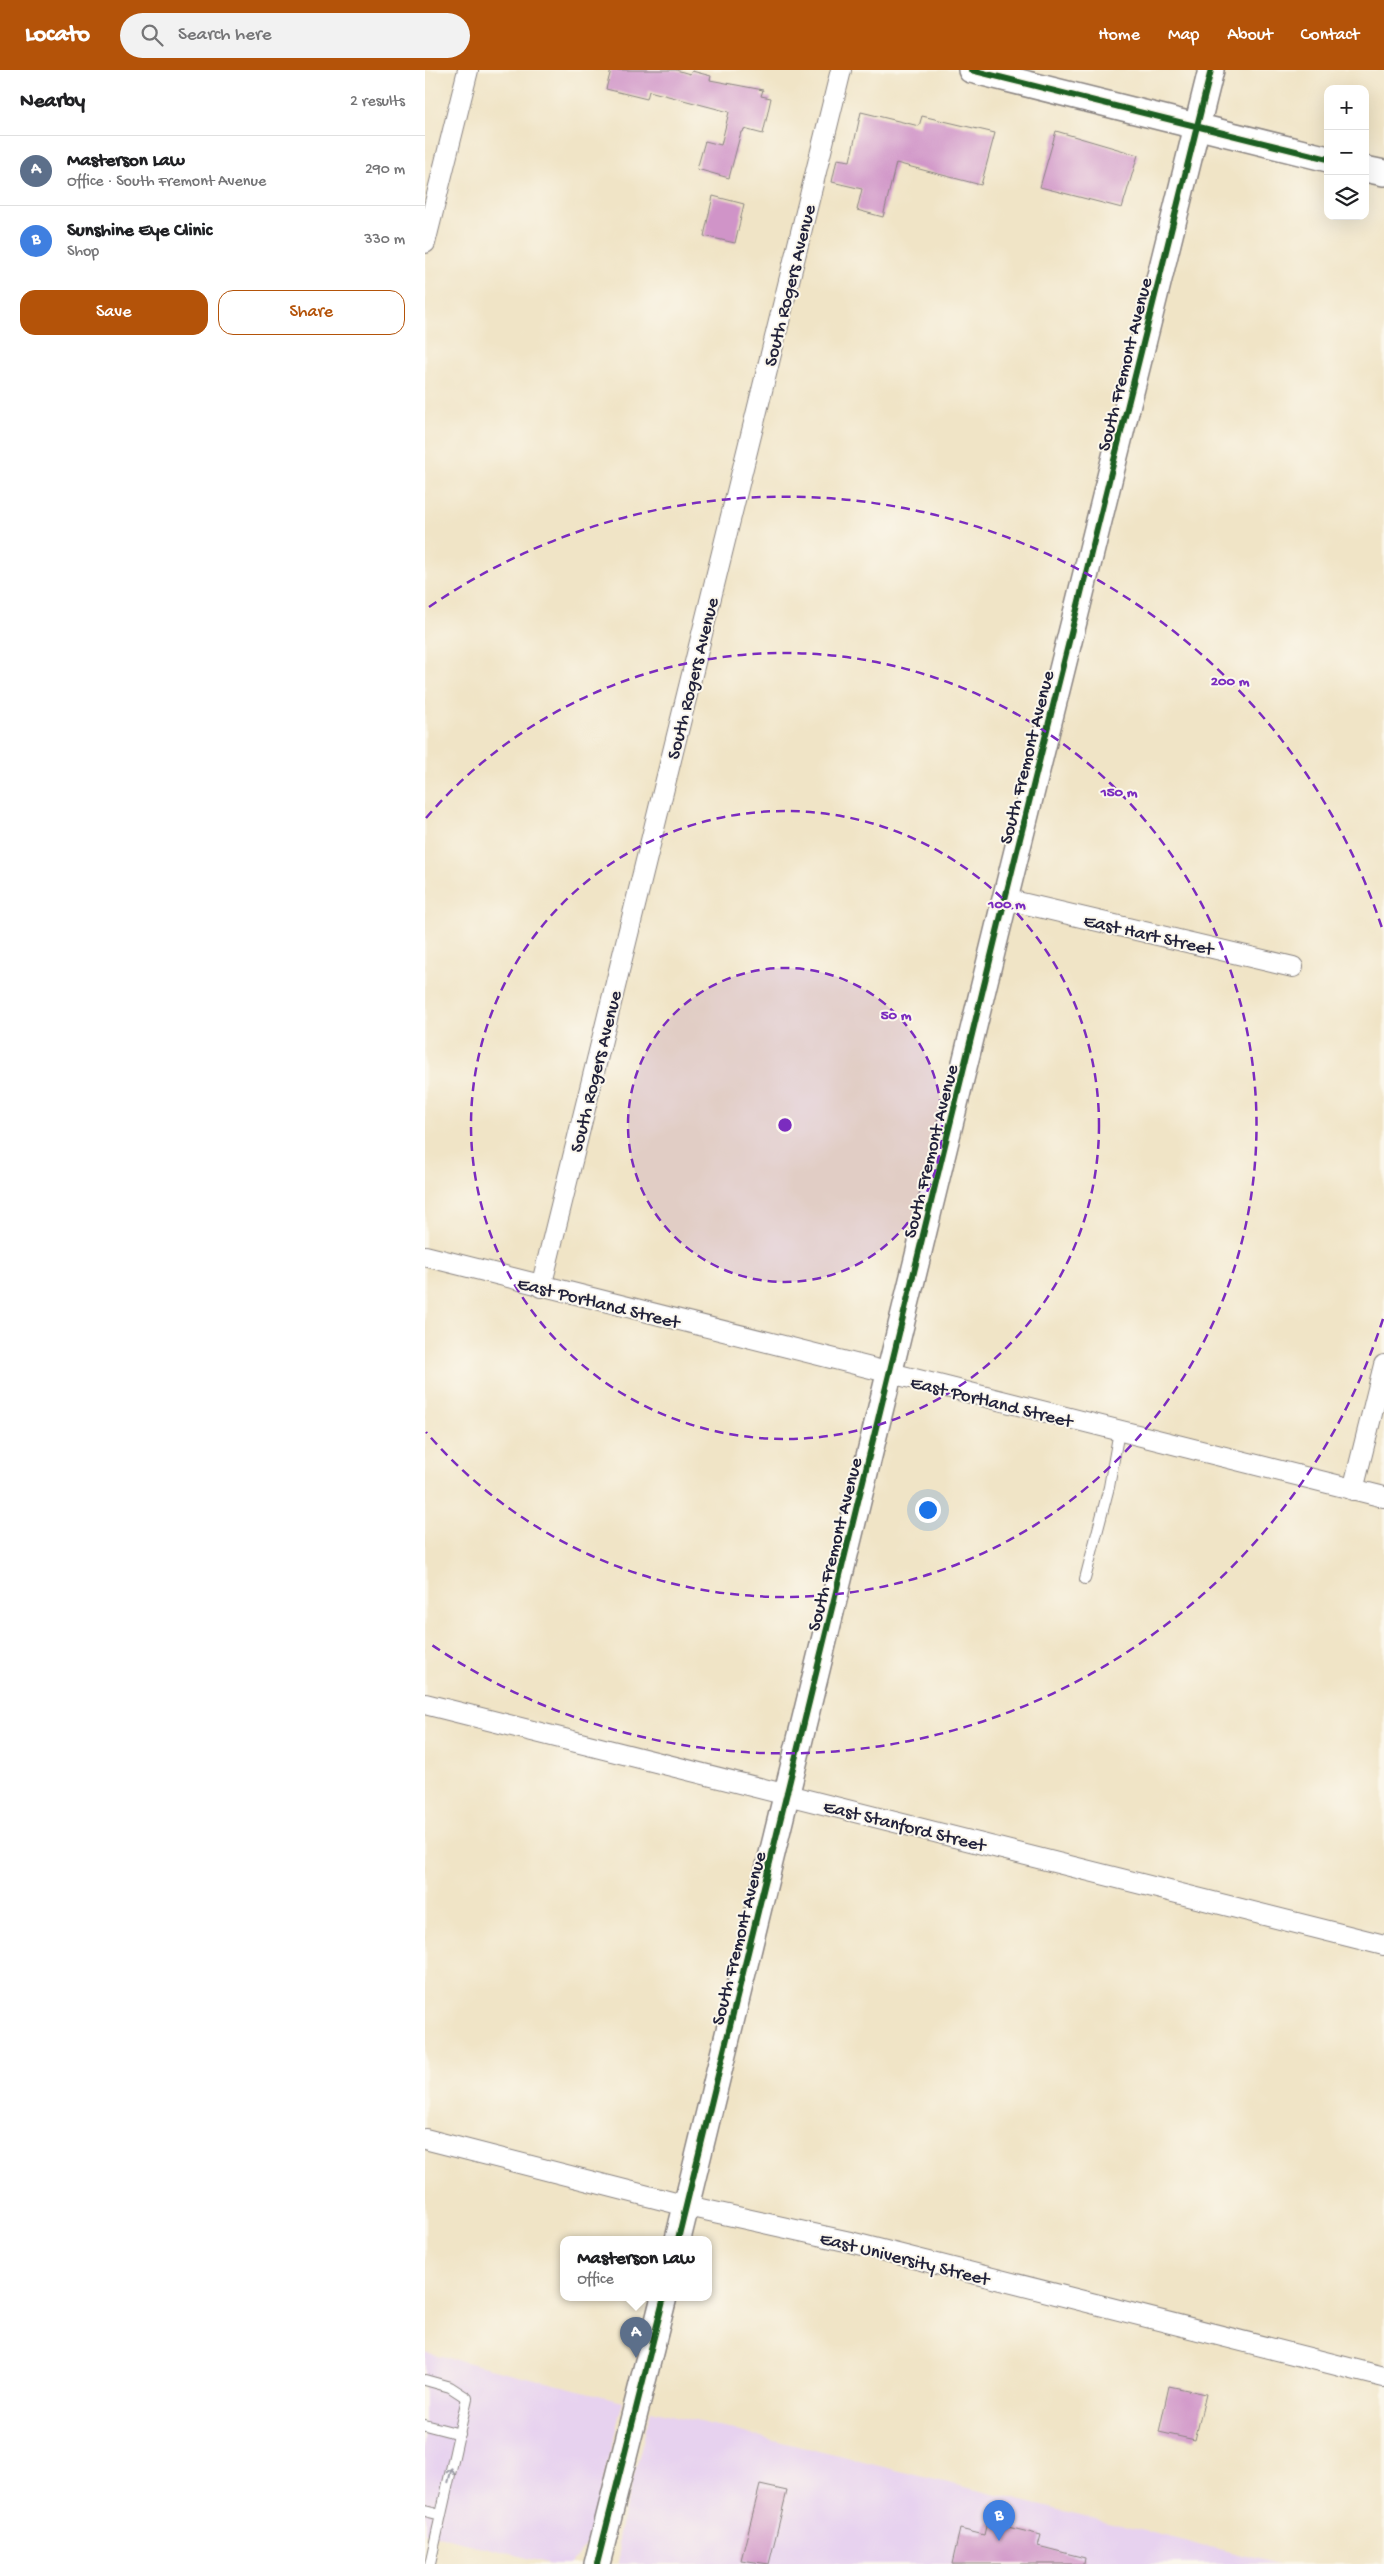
<!DOCTYPE html>
<html lang="en">
<head>
<meta charset="utf-8">
<style>
	:root { --surface:#fff; --page:#f2f2f2; --text:#202124; --muted:#757577; --line:#e0e0e0; --accent:#b45309 }
	body { margin:0; font-family:"Gochi Hand",sans-serif; background:var(--page); color:var(--text) }
	.controls { position:absolute; right:15px; top:15px; display:grid; overflow:hidden; border-radius:10px; box-shadow:0 5px 20px #0002 }
	.controls button { width:45px; height:45px; display:grid; place-items:center; padding:0; border:0; border-bottom:1px solid var(--line); background:var(--surface); color:var(--text); font:25px sans-serif }
	.you { position:absolute; left:502px; top:1439px; width:18px; height:18px; margin:-12px; border:4px solid #fff; border-radius:50%; background:#1a73e8; box-shadow:0 0 0 8px #1a73e833 }
	.badge { display:grid; place-items:center; width:32px; height:32px; border-radius:50%; background:var(--accent); color:#fff; font-size:16px; font-weight:700 }
	.pin { position:absolute; translate:-50% -41px; filter:drop-shadow(0 1px 2px #0008) }
	.pin::after { content:''; position:absolute; top:26px; width:18px; height:15px; background:inherit; clip-path:polygon(0 0,100% 0,50% 100%) }
	.popup { position:absolute; left:135px; top:2166px; width:152px; height:65px; box-sizing:border-box; display:grid; place-content:center; border-radius:10px; background:var(--surface); filter:drop-shadow(0 1px 4px #0005); font-size:16px; white-space:nowrap; color:var(--muted) }
	.popup b { font-size:19px; color:var(--text) }
	.popup::after { content:''; position:absolute; left:50%; top:100%; margin-left:-10px; border:10px solid transparent; border-top-color:var(--surface) }
	.list { margin:0; padding:0; list-style:none }
	h2 { display:flex; justify-content:space-between; align-items:center; height:65px; margin:0; padding:0 20px; font-size:21px }
	h2 small { font-size:16px; font-weight:400; color:var(--muted) }
	.list li { display:grid; grid-template-columns:32px 1fr auto; gap:15px; align-items:center; box-sizing:border-box; height:70px; padding:0 20px; border-top:1px solid var(--line) }
	.list b { display:block; font-size:19px; white-space:nowrap }
	.list p { margin:0; font-size:16px; white-space:nowrap; color:var(--muted) }
	.list em { font-size:16px; font-style:normal; color:var(--muted) }
	.actions { display:flex; gap:10px; padding:15px 20px }
	.actions a { flex:1; padding:11px 0; border:1px solid var(--accent); border-radius:15px; text-align:center; font-size:18px; color:var(--accent) }
	.actions .main { background:var(--accent); color:#fff }
	.icon { flex:none; width:28px; height:28px; fill:none; stroke:currentColor; stroke-width:2; stroke-linecap:round; stroke-linejoin:round }
	.map { position:relative; flex:none; width:959px; height:2494px; overflow:hidden }
	header { display:flex; align-items:center; gap:30px; box-sizing:border-box; height:70px; padding:0 25px; background:var(--accent); color:#fff }
	header strong { font-size:24px }
	nav { display:flex; gap:28px; margin-inline-start:auto; font-size:18px }
	.search { width:350px; height:45px; background:var(--page); display:flex; align-items:center; gap:12px; box-sizing:border-box; padding:0 18px; border-radius:28px; color:var(--muted); font-size:19px }
	main { display:flex }
	aside { flex:1; background:var(--surface) }
	.map>svg:first-child { display:block }
	.built { fill:#e7d2ef }
	.building { fill:#d094c8 }
	.lines { fill:none; stroke-linecap:round; stroke-linejoin:round }
	.service-casing { stroke:#898380; stroke-width:12 }
	.minor-casing { stroke:#898380; stroke-width:22 }
	.tertiary-casing { stroke:#898380; stroke-width:28 }
	.service { stroke:#fff; stroke-width:10 }
	.minor { stroke:#fff; stroke-width:20 }
	.tertiary { stroke:#fff; stroke-width:25 }
	.cycleway-casing { stroke:#fbf7ec; stroke-width:9 }
	.cycleway { stroke:#1b5e20; stroke-width:6 }
	.oneway { stroke:#9c9ca7 }
	.ring { fill:none; stroke:#7b2cbf; stroke-width:2.5; stroke-dasharray:9 6 }
	.labels { text-anchor:middle; stroke-width:4; stroke-linejoin:round; paint-order:stroke }
	.street-label { font-size:19px; fill:#22223b; stroke:#fbf7ec }
	.centre { fill:#7b2cbf; stroke:#fbf7ec; stroke-width:2.5 }
	.ring-label { font-size:15px; text-anchor:middle; font-weight:bold; fill:#7b2cbf; stroke:#fbf7ec; stroke-width:4; stroke-linejoin:round; paint-order:stroke }
</style>
</head>
<body>
<header>
<strong>Locato</strong>
<div class="search"><svg class="icon" aria-label="search" viewBox="0 0 24 24"><circle cx="10" cy="10" r="6"/><path d="M15 15l6 6"/></svg>Search here</div>
<nav><a>Home</a><a>Map</a><a>About</a><a>Contact</a></nav>
</header>
<main>
<aside>
<h2>Nearby<small>2 results</small></h2>
<ul class="list">
<li><span class="badge" style="background:#5c6f8a">A</span><div><b>Masterson Law</b><p>Office · South Fremont Avenue</p></div><em>290 m</em></li>
<li><span class="badge" style="background:#3f7fe0">B</span><div><b>Sunshine Eye Clinic</b><p>Shop</p></div><em>330 m</em></li>
</ul>
<div class="actions"><a class="main">Save</a><a>Share</a></div>
</aside>
<div class="map">
<svg width="959" height="2494" viewBox="0 0 959 2494">
	<rect width="100%" height="100%" fill="#fbf7ec"/>
	<filter id="ink" filterUnits="userSpaceOnUse"><feTurbulence type="fractalNoise" baseFrequency=".02" numOctaves="2"/><feDisplacementMap in="SourceGraphic" scale="10" xChannelSelector="R" yChannelSelector="G"/><feConvolveMatrix kernelMatrix="1 2 1 2 8 2 1 2 1" color-interpolation-filters="sRGB"/></filter>
	<filter id="wash" filterUnits="userSpaceOnUse"><feTurbulence type="fractalNoise" baseFrequency=".0096" numOctaves="4" result="noise"/><feDisplacementMap in="SourceGraphic" scale="20" xChannelSelector="R" yChannelSelector="G"/><feGaussianBlur stdDeviation="1.12" result="paint"/><feColorMatrix in="noise" values="0 0 0 0 0 0 0 0 0 0 0 0 0 0 0 0 0 1.4 0 .05"/><feComposite in="paint" operator="in"/></filter>
	<g filter="url(#wash)">
		<rect width="100%" height="100%" fill="#f0e4c6"/>
		<!-- built -->
		<g class="built">
			<polygon points="0,2282 198,2331 162,2474 146,2494 126,2494 0,2462"/>
			<polygon points="226,2340 854,2494 194,2494 193,2467"/>
		</g>
		<g id="blocks">
			<!-- building -->
			<g class="building">
				<polygon points="186,0 251,0 265,4 267,1 286,6 285,10 338,20 336,26 346,28 338,64 319,59 318,62 316,62 304,108 272,99 280,71 296,75 304,42 224,21 222,29 181,19"/>
				<polygon points="436,42 494,56 497,46 570,63 556,115 471,93 458,147 432,140 437,119 407,112 412,89 425,91"/>
				<polygon points="631,61 713,85 697,138 615,117"/>
				<polygon points="288,126 319,134 310,173 279,166"/>
				<polygon points="744,2316 781,2324 770,2370 734,2362"/>
				<polygon points="335,2415 362,2421 344,2494 316,2490"/>
				<polygon points="562,2452 616,2465 613,2476 660,2488 659,2494 527,2494 535,2459 559,2465"/>
			</g>
		</g>
	</g>
	<g filter="url(#ink)">
		<use href="#blocks" fill-opacity="0" stroke="#898380" stroke-width="1"/>
		<g class="lines">
			<defs>
				<g id="service">
					<polyline points="660,1509 684,1417 694,1361"/>
					<polyline points="0,2310 25,2317 42,2328 5,2494"/>
					<polyline points="0,2355 35,2364"/>
					<polyline points="0,2441 16,2445"/>
				</g>
				<g id="minor">
					<polyline points="0,173 43,0"/>
					<polyline points="580,829 868,897"/>
					<polyline points="0,1186 959,1427"/>
					<polyline points="116,1217 416,0"/>
					<polyline points="928,1420 959,1295"/>
					<polyline points="0,1634 959,1875"/>
					<polyline points="0,2069 262,2136 425,2172 959,2307"/>
				</g>
				<g id="tertiary">
					<polyline points="546,0 903,89"/>
					<polyline points="940,99 959,103"/>
					<polyline points="253,2169 580,829 786,0"/>
					<polyline points="172,2494 239,2227"/>
				</g>
			</defs>
			<!-- service casing -->
			<use href="#service" class="service-casing"/>
			<!-- minor casing -->
			<use href="#minor" class="minor-casing"/>
			<!-- tertiary casing -->
			<use href="#tertiary" class="tertiary-casing"/>
			<!-- service -->
			<use href="#service" class="service"/>
			<!-- minor -->
			<use href="#minor" class="minor"/>
			<!-- tertiary -->
			<use href="#tertiary" class="tertiary"/>
			<defs>
				<g id="cycleway">
					<polyline points="546,0 903,89"/>
					<polyline points="253,2169 580,829 786,0"/>
					<polyline points="172,2494 239,2227"/>
				</g>
			</defs>
			<!-- cycleway casing -->
			<use href="#cycleway" class="cycleway-casing"/>
			<!-- cycleway -->
			<use href="#cycleway" class="cycleway"/>
		</g>
		<!-- one-way arrows -->
		<defs><path id="oneway-shaft" d="M-6 0H5M1.5-3L5.5 0L1.5 3" fill="none" stroke-width="1.6" stroke-linecap="round" stroke-linejoin="round" transform="scale(1.25)"/></defs>
		<use class="oneway" href="#oneway-shaft" transform="translate(25 2405) rotate(-77)"/>
	</g>
	<!-- distance rings -->
	<circle cx="360" cy="1055" r="157" fill="#7b2cbf" fill-opacity=".12"/>
	<g class="ring">
		<circle cx="360" cy="1055" r="157"/>
		<circle cx="360" cy="1055" r="314"/>
		<path d="M1 748A472 472 0 1 1 1 1362"/>
		<path d="M958 1249A629 629 0 0 1 4 1573M4 537A629 629 0 0 1 958 861"/>
	</g>
	<g class="labels">
		<!-- street labels -->
		<g class="street-label">
			<text transform="translate(363 215) rotate(-76)" y="7">South Rogers Avenue</text>
			<text transform="translate(698 294) rotate(-76)" y="7">South Fremont Avenue</text>
			<text transform="translate(266 608) rotate(-76)" y="7">South Rogers Avenue</text>
			<text transform="translate(600 687) rotate(-76)" y="7">South Fremont Avenue</text>
			<text transform="translate(724 863) rotate(13)" y="7">East Hart Street</text>
			<text transform="translate(169 1001) rotate(-76)" y="7">South Rogers Avenue</text>
			<text transform="translate(504 1081) rotate(-76)" y="7">South Fremont Avenue</text>
			<text transform="translate(174 1231) rotate(14)" y="7">East Portland Street</text>
			<text transform="translate(567 1330) rotate(14)" y="7">East Portland Street</text>
			<text transform="translate(408 1474) rotate(-76)" y="7">South Fremont Avenue</text>
			<text transform="translate(480 1754) rotate(14)" y="7">East Stanford Street</text>
			<text transform="translate(312 1868) rotate(-76)" y="7">South Fremont Avenue</text>
			<text transform="translate(480 2187) rotate(14)" y="7">East University Street</text>
		</g>
	</g>
	<circle cx="360" cy="1055" r="8" class="centre"/>
	<g class="ring-label">
		<text x="805" y="615">200 m</text>
		<text x="694" y="726">150 m</text>
		<text x="582" y="838">100 m</text>
		<text x="471" y="949">50 m</text>
	</g>
</svg>
<div class="controls">
<button>+</button>
<button>−</button>
<button><svg class="icon" aria-label="layers" viewBox="0 0 24 24"><path d="M12 4l9 5-9 5-9-5zM3 14l9 5 9-5"/></svg></button>
</div>
<div class="you"></div>
<div class="pin badge" style="left:211px;top:2288px;background:#5c6f8a">A</div>
<div class="popup"><b>Masterson Law</b>Office</div>
<div class="pin badge" style="left:574px;top:2471px;background:#3f7fe0">B</div>
</div>
</main>
</body>
</html>
